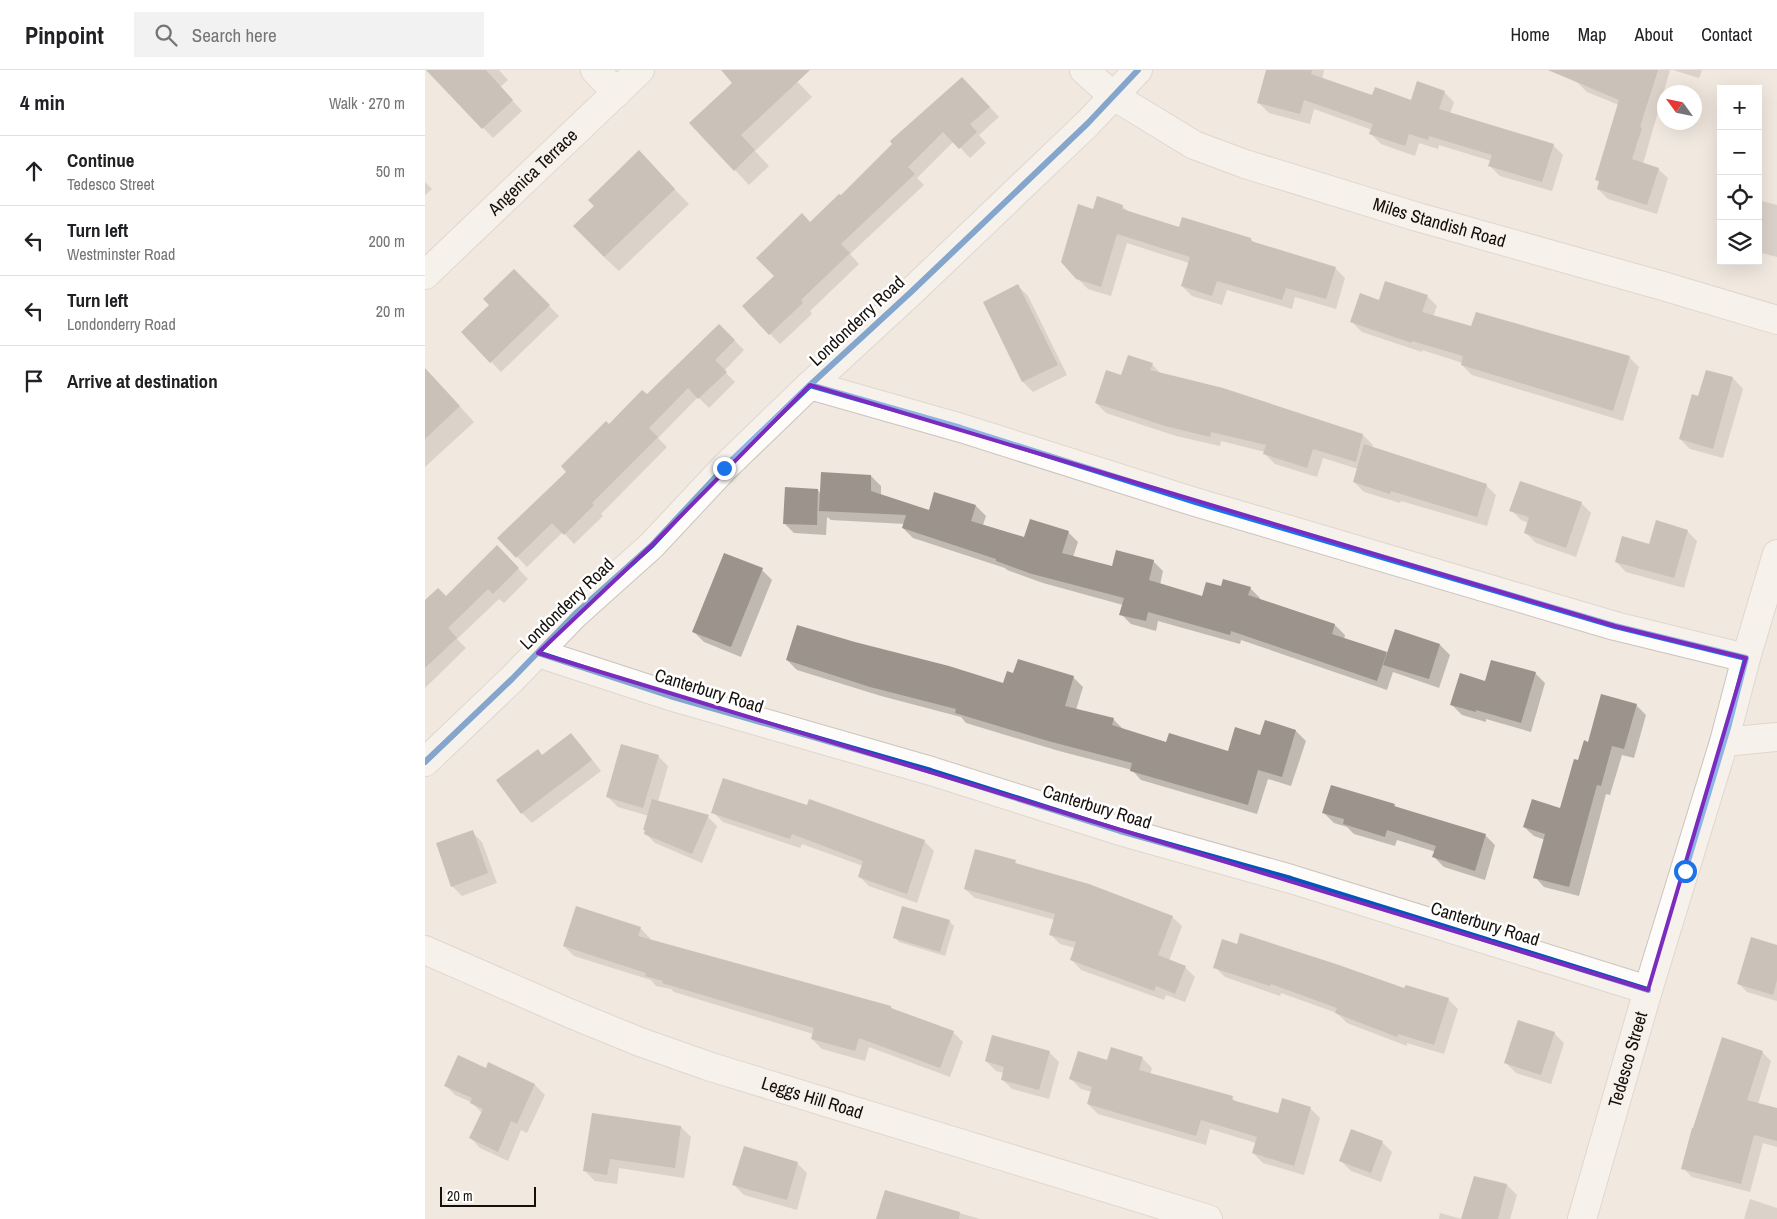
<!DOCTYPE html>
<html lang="en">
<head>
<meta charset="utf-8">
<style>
	:root { --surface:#fff; --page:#f2f2f2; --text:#202124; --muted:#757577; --line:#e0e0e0 }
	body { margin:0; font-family:"Archivo Narrow",sans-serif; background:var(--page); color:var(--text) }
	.controls { position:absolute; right:15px; top:15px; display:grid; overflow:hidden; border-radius:0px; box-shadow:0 5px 20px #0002 }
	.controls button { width:45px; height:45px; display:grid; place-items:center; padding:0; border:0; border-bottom:1px solid var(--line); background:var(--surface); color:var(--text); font:25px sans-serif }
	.compass { position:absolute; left:1232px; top:15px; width:45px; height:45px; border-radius:50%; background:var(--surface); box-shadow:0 5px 20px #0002; rotate:303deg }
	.scale { position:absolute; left:15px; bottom:12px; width:96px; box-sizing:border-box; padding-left:5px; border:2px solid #16100b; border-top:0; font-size:14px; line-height:18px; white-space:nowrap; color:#16100b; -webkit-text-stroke:4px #fff; paint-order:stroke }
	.stop { position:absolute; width:15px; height:15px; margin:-11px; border:4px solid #1a73e8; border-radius:50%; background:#fff }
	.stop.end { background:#1a73e8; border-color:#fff; box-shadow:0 1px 5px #0008 }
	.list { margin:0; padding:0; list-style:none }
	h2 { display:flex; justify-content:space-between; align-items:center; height:65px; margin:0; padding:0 20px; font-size:21px }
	h2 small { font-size:16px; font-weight:400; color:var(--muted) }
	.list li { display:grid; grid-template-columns:32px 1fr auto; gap:15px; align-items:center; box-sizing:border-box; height:70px; padding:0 20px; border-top:1px solid var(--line) }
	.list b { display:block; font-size:19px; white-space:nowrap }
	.list p { margin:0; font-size:16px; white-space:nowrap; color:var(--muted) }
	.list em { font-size:16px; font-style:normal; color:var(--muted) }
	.icon { flex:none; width:28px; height:28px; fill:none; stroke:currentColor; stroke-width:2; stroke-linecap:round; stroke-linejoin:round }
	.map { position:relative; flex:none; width:1352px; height:1149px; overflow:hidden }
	header { display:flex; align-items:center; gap:30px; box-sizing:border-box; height:70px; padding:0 25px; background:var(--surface); border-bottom:1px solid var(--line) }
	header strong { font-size:24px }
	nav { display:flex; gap:28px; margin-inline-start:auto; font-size:18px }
	.search { width:350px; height:45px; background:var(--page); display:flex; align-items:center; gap:12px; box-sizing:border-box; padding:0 18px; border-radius:0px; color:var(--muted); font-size:19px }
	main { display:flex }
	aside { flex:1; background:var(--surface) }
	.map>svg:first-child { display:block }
	.shadow { fill:#0003 }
	.building { fill:#9c948c }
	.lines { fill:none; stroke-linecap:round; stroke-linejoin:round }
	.minor-casing { stroke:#cbc4bd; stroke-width:30 }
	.major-casing { stroke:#cbc4bd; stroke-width:30 }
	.minor { stroke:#fdfcfa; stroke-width:28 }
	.major { stroke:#fdfcfa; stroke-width:28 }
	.cycleway-casing { stroke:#fff; stroke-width:9 }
	.cycleway { stroke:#0057b8; stroke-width:6 }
	.route { stroke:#1a73e8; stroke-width:6 }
	.marked { fill:none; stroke:#7b2cbf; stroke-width:4; stroke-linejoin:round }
	.labels { text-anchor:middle; stroke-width:5; stroke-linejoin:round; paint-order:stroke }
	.street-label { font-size:18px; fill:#16100b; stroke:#fff }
</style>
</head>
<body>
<header>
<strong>Pinpoint</strong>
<div class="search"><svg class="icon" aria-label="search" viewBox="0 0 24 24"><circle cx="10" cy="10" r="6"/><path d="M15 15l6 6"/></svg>Search here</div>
<nav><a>Home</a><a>Map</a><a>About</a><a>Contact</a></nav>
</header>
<main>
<aside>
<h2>4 min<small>Walk · 270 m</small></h2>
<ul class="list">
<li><svg class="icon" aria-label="ahead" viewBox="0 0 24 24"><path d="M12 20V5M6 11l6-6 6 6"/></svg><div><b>Continue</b><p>Tedesco Street</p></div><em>50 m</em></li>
<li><svg class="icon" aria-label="left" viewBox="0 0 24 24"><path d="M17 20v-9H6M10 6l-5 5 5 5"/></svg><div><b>Turn left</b><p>Westminster Road</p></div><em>200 m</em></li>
<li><svg class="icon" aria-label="left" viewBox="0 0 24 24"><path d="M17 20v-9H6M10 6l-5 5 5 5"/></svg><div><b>Turn left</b><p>Londonderry Road</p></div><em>20 m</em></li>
<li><svg class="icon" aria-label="arrive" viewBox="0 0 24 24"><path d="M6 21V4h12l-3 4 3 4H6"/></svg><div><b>Arrive at destination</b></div></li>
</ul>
</aside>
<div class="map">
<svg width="1352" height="1149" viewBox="0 0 1352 1149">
	<rect width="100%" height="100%" fill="#f1e8df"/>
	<!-- shadow -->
	<g class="shadow">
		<polygon points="3,0 74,0 83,10 75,17 97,41 68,68"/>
		<polygon points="304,0 361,0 387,27 330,81 344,96 324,115 310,100 309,13"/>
		<polygon points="842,0 899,0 897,9 948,27 986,31 1019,22 1029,32 1025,44 1128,75 1138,85 1127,121 1075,106 1065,96 1066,91 1014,75 1013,79 994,73 990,86 956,74 946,64 947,60 889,39 885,54 844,43 834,33"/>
		<polygon points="1157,0 1245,0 1218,94 1233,99 1243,108 1232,144 1183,129 1173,119 1175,113 1171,109 1194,35 1162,22 1152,12"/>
		<polygon points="1248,0 1277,0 1274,8"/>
		<polygon points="547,18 574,47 554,65 561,73 545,88 529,71 492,108 499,115 425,184 434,194 385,241 387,244 355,274 318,236 351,206 385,153"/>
		<polygon points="228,97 264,134 194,201 179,187"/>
		<polygon points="0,112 7,119 0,125"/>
		<polygon points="1333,130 1352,135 1352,187 1333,182"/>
		<polygon points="697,136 704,142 755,158 826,169 830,174 910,198 920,208 911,239 870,227 867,239 802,220 797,235 767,226 757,216 764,193 702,173 686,226 663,219 652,208 669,141"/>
		<polygon points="89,200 134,246 76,302 38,262 66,235"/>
		<polygon points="593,216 603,226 642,305 608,322 598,312 560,232"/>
		<polygon points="1002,226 1012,236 1008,247 1047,258 1204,287 1214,297 1198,351 1047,305 1037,295 1038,293 997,280 997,282 937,262 927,252 954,232"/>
		<polygon points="294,255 319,280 299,301 310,312 284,338 273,327 233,368 242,377 176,444 178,446 149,474 138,462 102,497 74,468 143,402 184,356 222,326"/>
		<polygon points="727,294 737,305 938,365 948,375 947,377 1061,415 1071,425 1062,456 976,431 975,433 939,422 929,412 933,399 898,388 892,407 850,394 840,384 840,382 796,371 795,376 751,366 681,343 671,333 697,307"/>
		<polygon points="1282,301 1308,308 1318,319 1298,388 1265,379 1255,369 1274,328"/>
		<polygon points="0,308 19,319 49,352 0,397"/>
		<polygon points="446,406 456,416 456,425 505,441 551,436 561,446 558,455 600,468 643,462 653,472 648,487 688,497 728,491 738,501 735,515 778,527 797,518 825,518 835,528 834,530 910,555 920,565 919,569 963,585 1015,575 1025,585 1014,618 968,602 962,620 816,570 815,574 733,551 731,561 706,554 696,544 698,535 618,513 582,500 580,498 488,468 478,458 480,454 406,450 402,447 401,465 369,463 359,453 393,420 396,424"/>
		<polygon points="1156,433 1166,443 1151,487 1111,473 1101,463 1104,453 1096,450 1086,440"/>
		<polygon points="1262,461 1272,471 1259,518 1201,502 1191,492 1225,476"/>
		<polygon points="72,477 103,509 79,533 74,529 32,569 41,578 0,618 0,532 21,528"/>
		<polygon points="337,500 347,510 316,587 279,572 269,562"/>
		<polygon points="362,590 579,615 589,604 648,607 658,617 651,640 688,649 699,660 742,674 804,683 836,666 840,652 871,661 881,671 866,716 843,709 832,744 716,710 707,700 634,681 541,653 536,647 456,626 372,600"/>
		<polygon points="1110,603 1120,613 1106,662 1061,649 1061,652 1037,645 1027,635 1061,612"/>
		<polygon points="1211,635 1221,645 1209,688 1197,685 1185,725 1181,724 1154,826 1119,817 1110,807 1120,770 1109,766 1099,757 1136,739 1154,692 1164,673"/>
		<polygon points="146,665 156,675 176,701 107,753 97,743 73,710 118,686"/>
		<polygon points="233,686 243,696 233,732 283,747 292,756 277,793 230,773 221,764 224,746 193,737 183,727"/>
		<polygon points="969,735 972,738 1060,765 1070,775 1060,810 1019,797 1009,787 1011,782 972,770 970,776 929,764 922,757 909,753 899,743"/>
		<polygon points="288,742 499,771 509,781 492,833 444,816 434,806 438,796 377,774 375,778 298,752"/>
		<polygon points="47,762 57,772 72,813 37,826 27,816"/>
		<polygon points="590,792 595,796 747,847 757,856 744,891 760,897 770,907 760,932 741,925 739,930 656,900 647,890 650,878 635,874 625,864 630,850 550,828 540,819"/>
		<polygon points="524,851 529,856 520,886 474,872 469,867"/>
		<polygon points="215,858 225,868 225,870 466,937 469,940 528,962 538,972 525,1007 444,977 440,991 397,979 387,969 388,964 249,922 246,919 231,916 226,910 149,886 139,876"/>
		<polygon points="812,875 980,920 1023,929 1033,939 1019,984 982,973 982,976 922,953 912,943 856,923 855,926 800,907 790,897"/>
		<polygon points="1352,876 1352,931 1322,922 1314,914"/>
		<polygon points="1129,963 1139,973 1126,1014 1091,1003 1081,993"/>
		<polygon points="624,982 634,992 624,1029 587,1019 577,1009 579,1003 571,1001 561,991"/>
		<polygon points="1337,982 1346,991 1333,1034 1352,1040 1352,1077 1338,1073 1325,1122 1267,1107 1258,1098"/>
		<polygon points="717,988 727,998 725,1005 807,1028 813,1033 854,1045 885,1038 895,1048 879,1105 838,1093 828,1083 831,1073 785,1059 781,1075 673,1044 663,1034 667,1022 656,1019 646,1009 683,992"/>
		<polygon points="64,994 110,1015 120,1025 102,1063 96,1060 83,1091 55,1078 46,1068 57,1043 46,1032 30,1025 20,1015 62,1000"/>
		<polygon points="168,1044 256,1057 266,1067 259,1108 194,1098 192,1114 170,1111 160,1101"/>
		<polygon points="957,1072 967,1082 956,1112 926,1101 916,1091"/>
		<polygon points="372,1093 382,1103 372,1140 319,1125 309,1115"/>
		<polygon points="1082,1115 1092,1125 1085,1149 1014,1149 1015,1143 1037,1149"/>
		<polygon points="460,1121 555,1149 452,1149"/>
		<polygon points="1325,1129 1352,1138 1352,1149 1319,1149"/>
	</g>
	<!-- building -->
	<g class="building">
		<polygon points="1,0 61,0 88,30 57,59"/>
		<polygon points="296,0 385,0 316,65 330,80 309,101 264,53 307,13"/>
		<polygon points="841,0 887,0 886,4 947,25 950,17 986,30 992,11 1020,21 1014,39 1129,74 1117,112 1063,96 1067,85 1004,66 1003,70 984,64 980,76 944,64 948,54 879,30 875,44 832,33"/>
		<polygon points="1123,0 1233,0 1215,57 1217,58 1207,89 1234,98 1222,135 1172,119 1174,111 1170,110 1194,30"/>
		<polygon points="537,7 565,37 545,54 552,62 534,79 518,62 483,97 490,104 416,174 425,183 376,230 378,233 344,265 317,236 349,206 331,188 377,143 385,152 414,124 416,125 467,74 465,71"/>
		<polygon points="214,80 250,119 179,187 148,156 169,136 163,130"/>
		<polygon points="672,126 698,135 697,139 754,157 757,147 826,168 826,171 911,197 901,229 861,218 857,230 792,211 787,226 756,216 765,187 692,164 676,217 651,209 636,192 653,134 668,139"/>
		<polygon points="89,199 125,235 65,293 36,262 64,235 58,229"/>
		<polygon points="960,211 1003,225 997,242 1046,256 1051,242 1205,286 1188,341 1036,295 1038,286 987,271 987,273 925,252 935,223 954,230"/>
		<polygon points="593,214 633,295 597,312 558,232"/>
		<polygon points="294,254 310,270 290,290 302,302 273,329 263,318 224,358 233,367 167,433 169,435 139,465 127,453 91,488 72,468 141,402 136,396 181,351 184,354 217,320 222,324"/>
		<polygon points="703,285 728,293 725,300 798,318 938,364 931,392 888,379 882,398 838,384 841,375 786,362 785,367 740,356 670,333 681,300 696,305"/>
		<polygon points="0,298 35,336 0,369"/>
		<polygon points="1281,300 1308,307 1288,379 1254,369 1267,324 1273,326"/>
		<polygon points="939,374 1062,414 1052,447 966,421 965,424 928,412"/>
		<polygon points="396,402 446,405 446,421 504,440 509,422 551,435 546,451 599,467 605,449 644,461 637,483 687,496 691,480 729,490 724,510 777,526 781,512 796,516 798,509 826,517 823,525 910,554 907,564 962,582 952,611 806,561 805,565 723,542 721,551 694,545 699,528 607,504 571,491 571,489 477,458 481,445 394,441"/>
		<polygon points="1095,411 1157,432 1141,478 1099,463 1104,447 1084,441"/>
		<polygon points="360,417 393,419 392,455 358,454"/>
		<polygon points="1231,450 1263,460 1249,508 1190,492 1197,466 1224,474"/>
		<polygon points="72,475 94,498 68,524 63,519 23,558 32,568 0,598 0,530 13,518 21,526"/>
		<polygon points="299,483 338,498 306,577 267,562"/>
		<polygon points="372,555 430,572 524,596 578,613 582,601 588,603 593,589 649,606 640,636 689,648 687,655 741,672 744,663 803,681 810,657 835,665 840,650 871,660 857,707 833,700 823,735 705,701 707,693 623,671 530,643 531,639 445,617 361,590"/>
		<polygon points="970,559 1015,574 1004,609 958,595"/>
		<polygon points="1066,590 1111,602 1096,653 1051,640 1051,642 1025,635 1035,603 1060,611"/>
		<polygon points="1176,624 1212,634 1199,679 1187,676 1176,716 1172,715 1144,817 1108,808 1120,764 1098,757 1107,729 1135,738 1149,689 1153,690 1159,670 1163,672"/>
		<polygon points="146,663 167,690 96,744 71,710 113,679 117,685"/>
		<polygon points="196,674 234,685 218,738 181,727"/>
		<polygon points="298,708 382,735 384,729 500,770 482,824 433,807 438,791 367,764 365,769 286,743"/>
		<polygon points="906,715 970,734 969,736 1061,764 1050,801 1007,787 1011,776 962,760 960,767 918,754 919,749 897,743"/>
		<polygon points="227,729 284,745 267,784 219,764 220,760 218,760"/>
		<polygon points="48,760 63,803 26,817 11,773"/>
		<polygon points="550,779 591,790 590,793 664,814 748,846 733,885 761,896 750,924 731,916 729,921 645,890 651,872 624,865 630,844 539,819"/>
		<polygon points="151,836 216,857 213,866 466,936 466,938 529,961 515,998 434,968 430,981 386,969 389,958 237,913 238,911 220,906 221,903 138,876"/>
		<polygon points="477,836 525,850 515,882 468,868"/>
		<polygon points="815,863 911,894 979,918 981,915 1024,928 1009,975 973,964 972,967 910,943 912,938 846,914 845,916 788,898 797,869 812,874"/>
		<polygon points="1326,867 1352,875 1352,910 1348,925 1312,914"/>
		<polygon points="1093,950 1130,962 1116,1005 1079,993"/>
		<polygon points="567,965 625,981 614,1020 576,1010 579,997 560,991"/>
		<polygon points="1297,967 1338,981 1322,1030 1352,1038 1352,1071 1329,1065 1316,1114 1256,1099 1267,1058 1268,1058"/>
		<polygon points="686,977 718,987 714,1000 808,1026 807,1030 853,1043 857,1028 886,1037 869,1096 827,1083 832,1067 776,1050 771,1066 662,1034 667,1017 644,1009 653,981 682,990"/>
		<polygon points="33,985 61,998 63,992 110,1014 92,1054 86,1051 73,1082 44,1068 58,1039 45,1033 47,1028 19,1016"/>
		<polygon points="167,1043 256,1056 250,1098 185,1089 182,1105 158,1101"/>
		<polygon points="926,1059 958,1071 946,1103 914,1091"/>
		<polygon points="319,1076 373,1092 362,1130 307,1115"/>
		<polygon points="1049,1106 1082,1114 1073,1149 1036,1149"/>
		<polygon points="460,1120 535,1142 534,1149 451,1149"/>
	</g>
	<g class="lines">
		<defs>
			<g id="minor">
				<polyline points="170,0 192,23"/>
				<path id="s1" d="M659,0L687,25L769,75L820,94L989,146L1238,216L1352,250"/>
				<path id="s2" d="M0,205L215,0"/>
				<polyline points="385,315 536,358 770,432 1190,556 1321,588"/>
				<polyline points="113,583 245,626 506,701 695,761 866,809 1223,920"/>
				<polyline points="1299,672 1352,667"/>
				<polyline points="0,692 87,609 150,544 227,475 299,398 385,315 486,222 663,53 713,0"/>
				<path id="s3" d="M0,880L144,943L215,972L286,997L783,1149"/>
			</g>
			<g id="major">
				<path id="s4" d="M1157,1149L1223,920L1299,672L1321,588L1352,484"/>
			</g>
		</defs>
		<!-- minor casing -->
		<use href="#minor" class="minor-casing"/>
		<!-- major casing -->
		<use href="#major" class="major-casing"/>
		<!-- minor -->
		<use href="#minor" class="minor"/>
		<!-- major -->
		<use href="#major" class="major"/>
		<defs>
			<g id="cycleway">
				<polyline points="113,583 245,626 506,701 695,761 866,809 1223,920"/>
				<polyline points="0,692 87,609 150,544 227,475 299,398 385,315 486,222 663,53 713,0"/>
			</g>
		</defs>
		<!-- cycleway casing -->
		<use href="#cycleway" class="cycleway-casing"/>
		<!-- cycleway -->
		<use href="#cycleway" class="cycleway"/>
	</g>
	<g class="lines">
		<!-- route -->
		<polyline class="route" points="299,398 385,315 536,358 770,432 1190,556 1321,588 1303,658 1260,801"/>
	</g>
	<!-- marked area -->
	<path d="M0 0H1352V1149H0ZM385,315L1190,556L1321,588L1223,920L113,583L227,475Z" fill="#f1e8df" fill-opacity=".55" fill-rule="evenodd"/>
	<path class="marked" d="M385,315L1190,556L1321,588L1223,920L113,583L227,475Z"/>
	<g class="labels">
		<!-- street labels -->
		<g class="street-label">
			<text dy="6" stroke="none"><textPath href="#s2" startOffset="149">Angenica Terrace</textPath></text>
			<text dy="6" stroke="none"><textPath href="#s1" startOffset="391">Miles Standish Road</textPath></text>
			<text transform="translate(432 251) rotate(-43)" y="6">Londonderry Road</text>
			<text transform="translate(142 534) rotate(-44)" y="6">Londonderry Road</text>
			<text transform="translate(284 621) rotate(17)" y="6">Canterbury Road</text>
			<text transform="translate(672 737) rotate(17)" y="6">Canterbury Road</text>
			<text transform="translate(1060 854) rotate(17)" y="6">Canterbury Road</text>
			<text dy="6" stroke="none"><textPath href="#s4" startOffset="166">Tedesco Street</textPath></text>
			<text dy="6" stroke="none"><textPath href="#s3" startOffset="415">Leggs Hill Road</textPath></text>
		</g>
	</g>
</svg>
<div class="controls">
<button>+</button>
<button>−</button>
<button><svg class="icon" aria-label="locate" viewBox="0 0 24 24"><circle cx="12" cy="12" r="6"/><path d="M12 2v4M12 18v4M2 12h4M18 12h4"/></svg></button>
<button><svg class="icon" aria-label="layers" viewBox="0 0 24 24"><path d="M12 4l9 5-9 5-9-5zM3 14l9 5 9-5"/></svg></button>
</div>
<svg class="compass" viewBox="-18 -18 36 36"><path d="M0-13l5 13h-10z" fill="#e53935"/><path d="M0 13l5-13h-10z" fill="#757577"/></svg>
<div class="scale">20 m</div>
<div class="stop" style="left:1260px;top:801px"></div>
<div class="stop end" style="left:299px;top:398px"></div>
</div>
</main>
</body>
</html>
